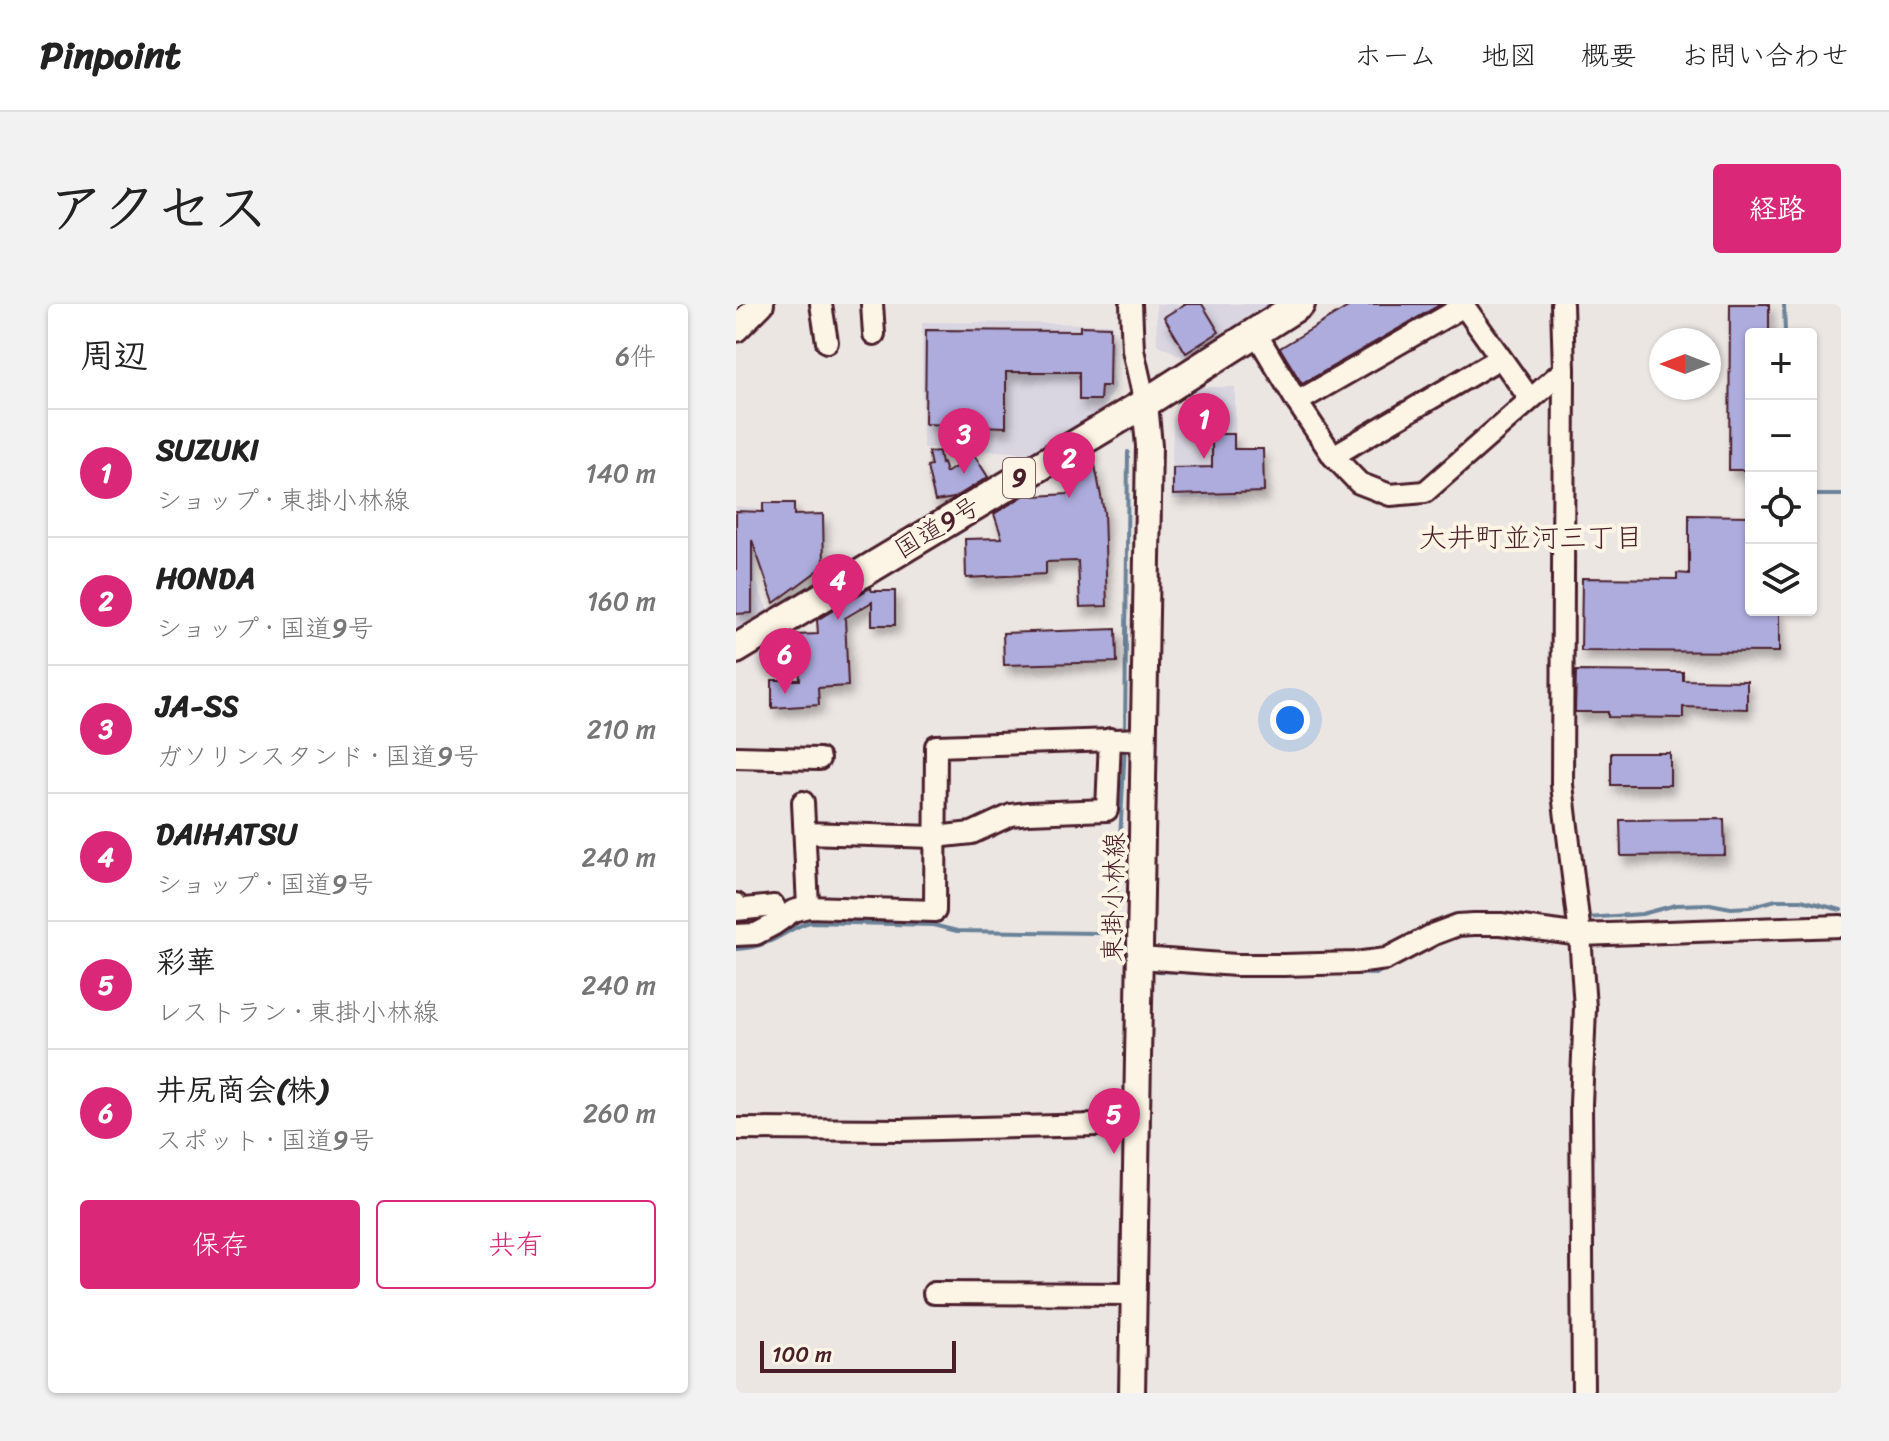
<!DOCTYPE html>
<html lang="ja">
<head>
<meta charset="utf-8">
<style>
	:root { --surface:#fff; --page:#f2f2f2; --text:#222; --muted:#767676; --line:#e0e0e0; --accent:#db2777 }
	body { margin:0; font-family:Sriracha,"Klee One",sans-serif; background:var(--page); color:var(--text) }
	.controls { position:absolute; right:24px; top:24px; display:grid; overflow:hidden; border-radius:8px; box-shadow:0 2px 6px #0004 }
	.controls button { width:72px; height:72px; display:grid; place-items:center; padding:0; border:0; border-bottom:2px solid var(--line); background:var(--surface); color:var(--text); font:40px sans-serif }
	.compass { position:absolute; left:913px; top:24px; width:72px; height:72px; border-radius:50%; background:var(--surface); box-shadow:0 2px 6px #0004; rotate:270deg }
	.scale { position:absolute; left:24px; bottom:20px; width:196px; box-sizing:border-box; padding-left:8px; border:4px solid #4a1f2b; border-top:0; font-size:22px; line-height:28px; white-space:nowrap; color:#4a1f2b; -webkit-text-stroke:6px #fcf5e5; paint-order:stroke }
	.you { position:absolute; left:554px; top:416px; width:28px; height:28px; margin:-20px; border:6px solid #fff; border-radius:50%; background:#1a73e8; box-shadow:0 0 0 12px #1a73e833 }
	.badge { display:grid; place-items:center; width:52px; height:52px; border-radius:50%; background:var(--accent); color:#fff; font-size:26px; font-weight:700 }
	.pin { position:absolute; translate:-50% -66px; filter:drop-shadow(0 2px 4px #0008) }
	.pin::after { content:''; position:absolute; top:42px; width:28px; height:24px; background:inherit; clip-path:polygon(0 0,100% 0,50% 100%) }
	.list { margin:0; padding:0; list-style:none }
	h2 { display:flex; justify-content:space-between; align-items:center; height:104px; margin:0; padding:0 32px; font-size:34px }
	h2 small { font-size:26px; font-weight:400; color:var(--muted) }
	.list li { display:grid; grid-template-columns:52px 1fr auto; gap:24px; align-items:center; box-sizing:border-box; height:128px; padding:0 32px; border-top:2px solid var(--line) }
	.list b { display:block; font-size:30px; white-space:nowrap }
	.list p { margin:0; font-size:26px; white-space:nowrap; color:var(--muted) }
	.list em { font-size:26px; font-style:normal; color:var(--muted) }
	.actions { display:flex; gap:16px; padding:24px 32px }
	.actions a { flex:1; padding:18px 0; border:2px solid var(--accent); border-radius:8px; text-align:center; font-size:28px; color:var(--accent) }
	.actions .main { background:var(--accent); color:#fff }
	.icon { flex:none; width:44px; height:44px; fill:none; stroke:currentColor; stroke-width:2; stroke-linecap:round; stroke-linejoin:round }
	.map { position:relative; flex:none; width:1105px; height:1089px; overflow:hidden; border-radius:8px }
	header { display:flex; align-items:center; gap:48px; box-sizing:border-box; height:112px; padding:0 40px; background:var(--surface); border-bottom:2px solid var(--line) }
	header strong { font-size:38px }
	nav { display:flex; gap:44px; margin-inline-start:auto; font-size:28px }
	.intro { display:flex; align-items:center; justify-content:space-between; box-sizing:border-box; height:192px; padding:0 48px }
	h1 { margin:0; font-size:56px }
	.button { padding:20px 36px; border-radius:8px; background:var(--accent); color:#fff; font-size:28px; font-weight:700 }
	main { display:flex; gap:48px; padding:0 48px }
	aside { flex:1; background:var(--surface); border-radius:8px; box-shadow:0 2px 6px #0004 }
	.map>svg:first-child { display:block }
	.built { fill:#d9d5e1 }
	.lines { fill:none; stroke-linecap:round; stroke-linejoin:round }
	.stream { stroke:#6a8298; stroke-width:4 }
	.building { fill:#adacdd; stroke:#4a1f2b; stroke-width:2; filter:url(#shadow) }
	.minor-casing { stroke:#4a1f2b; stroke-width:26 }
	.major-casing { stroke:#4a1f2b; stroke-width:30 }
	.highway-casing { stroke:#4a1f2b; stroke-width:34 }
	.minor { stroke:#fcf5e5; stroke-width:20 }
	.major { stroke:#fcf5e5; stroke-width:24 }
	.highway { stroke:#fcf5e5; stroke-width:28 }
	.labels { text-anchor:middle; stroke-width:8; stroke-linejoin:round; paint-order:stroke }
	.shield { fill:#fcf5e5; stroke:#7f5f63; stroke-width:2 }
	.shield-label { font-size:24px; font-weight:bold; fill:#4a1f2b }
	.street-label { font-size:26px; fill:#4a1f2b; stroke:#fcf5e5 }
	.neighbourhood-label { font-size:28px; fill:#4a1f2b; stroke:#fcf5e5 }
</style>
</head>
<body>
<header>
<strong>Pinpoint</strong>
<nav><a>ホーム</a><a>地図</a><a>概要</a><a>お問い合わせ</a></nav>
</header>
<div class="intro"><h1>アクセス</h1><a class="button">経路</a></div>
<main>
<aside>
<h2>周辺<small>6件</small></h2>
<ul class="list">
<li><span class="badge">1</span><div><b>SUZUKI</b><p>ショップ · 東掛小林線</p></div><em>140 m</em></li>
<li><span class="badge">2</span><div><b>HONDA</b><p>ショップ · 国道9号</p></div><em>160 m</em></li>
<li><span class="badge">3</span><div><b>JA-SS</b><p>ガソリンスタンド · 国道9号</p></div><em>210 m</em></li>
<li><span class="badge">4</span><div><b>DAIHATSU</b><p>ショップ · 国道9号</p></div><em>240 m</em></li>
<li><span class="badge">5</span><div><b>彩華</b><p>レストラン · 東掛小林線</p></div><em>240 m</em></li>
<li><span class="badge">6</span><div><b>井尻商会(株)</b><p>スポット · 国道9号</p></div><em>260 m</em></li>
</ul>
<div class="actions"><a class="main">保存</a><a>共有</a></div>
</aside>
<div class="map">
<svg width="1105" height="1089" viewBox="0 0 1105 1089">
	<defs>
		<filter id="shadow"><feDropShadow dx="4.5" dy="8" stdDeviation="4" flood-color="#0004"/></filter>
	</defs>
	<rect width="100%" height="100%" fill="#ece6e3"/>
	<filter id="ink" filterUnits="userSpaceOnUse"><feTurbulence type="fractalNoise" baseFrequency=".0125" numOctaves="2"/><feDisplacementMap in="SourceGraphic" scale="16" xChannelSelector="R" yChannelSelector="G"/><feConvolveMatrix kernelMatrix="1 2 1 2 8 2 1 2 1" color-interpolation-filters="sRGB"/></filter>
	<g filter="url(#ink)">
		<!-- built -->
		<g class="built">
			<polygon points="420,0 550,0 454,57 421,40"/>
			<polygon points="186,18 376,20 378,84 365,108 288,158 283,148 187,144"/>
			<polygon points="463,83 499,83 500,194 435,195 437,115 445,99"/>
			<polygon points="0,202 19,204 19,275 34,312 0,328"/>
		</g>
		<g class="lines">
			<!-- stream -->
			<g class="stream">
				<polyline points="1048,0 1049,30"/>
				<polyline points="1075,191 1105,191"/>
				<polyline points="389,428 392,148"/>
				<polyline points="850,614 906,610 940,601 974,600 995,604 1014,603 1040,596 1065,596 1105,606"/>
				<path d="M0,645C11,644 22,643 32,638C47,632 58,622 74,618L197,621L221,627L362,629L375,622L380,611L389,441"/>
				<polyline points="421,667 472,669"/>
				<polyline points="604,669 640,670 650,664"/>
			</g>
		</g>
		<!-- building -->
		<g class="building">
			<polygon points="449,0 466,0 483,28 450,49 428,13"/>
			<polygon points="617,0 705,0 566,80 544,44"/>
			<polygon points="994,0 1033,0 1033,30 1015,30 1015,166 993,166"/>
			<polygon points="344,22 374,23 373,82 365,82 364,96 343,96 343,68 270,68 270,123 189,120 190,26 344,27"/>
			<polygon points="476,130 498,130 498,145 527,145 528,188 437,191 437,164 476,163"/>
			<polygon points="203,147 205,160 207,159 210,169 238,151 252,173 218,194 199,197 191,163 195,162 192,148"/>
			<polygon points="359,161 368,208 371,302 344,303 342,257 310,258 310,270 230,274 229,235 266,234 258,210 294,188 299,192 332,190"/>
			<polygon points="27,199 58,199 58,211 87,210 88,262 38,299 16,236 16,309 0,310 0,207 27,208"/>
			<polygon points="953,211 1015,212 1015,306 1043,306 1043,348 845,347 846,274 941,275 941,269 953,270"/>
			<polygon points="134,284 136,287 159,287 159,321 136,321 136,298 109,314 112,382 82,384 83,401 36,404 36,376 64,376 61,331 82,330 81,316"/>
			<polygon points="380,325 381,358 268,361 267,329"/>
			<polygon points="840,367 947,368 947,376 1011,377 1011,405 947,403 947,414 872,413 872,408 839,408"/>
			<rect x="875" y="449" width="59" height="32"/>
			<polygon points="988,515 989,551 885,552 884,516"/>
		</g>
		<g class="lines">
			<defs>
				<g id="minor">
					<polyline points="85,0 91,38"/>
					<polyline points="136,0 138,30"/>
					<polyline points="395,0 397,46 409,99"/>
					<polyline points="826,0 828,66 826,481 844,631 849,704 845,800 847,1089"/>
					<polyline points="520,29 561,98 597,152 623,179 654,191 689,188 828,66"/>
					<polyline points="561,98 728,2 794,95"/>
					<polyline points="597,152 764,54"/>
					<polyline points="0,453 83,455"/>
					<polyline points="67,498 72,603"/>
					<polyline points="69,529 199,533 236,529 275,511 292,509 371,506 374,435"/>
					<polyline points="0,600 0,606 38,602 44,616"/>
					<polyline points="0,631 20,630 37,621 57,607 72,603 199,607 200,442 408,435"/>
					<polyline points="404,654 500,661 548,661 619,659 650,655 698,630 722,621 738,620 765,620 844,631 1105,622"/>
					<polyline points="0,825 165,826 401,820"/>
					<polyline points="198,989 398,990"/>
				</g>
				<g id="major">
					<polyline points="0,25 25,0"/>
					<polyline points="396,1089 413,142 409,99"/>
				</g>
				<polyline id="highway" points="0,345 409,99 564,0"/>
			</defs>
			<!-- minor casing -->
			<use href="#minor" class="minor-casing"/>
			<!-- major casing -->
			<use href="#major" class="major-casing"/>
			<!-- highway casing -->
			<use href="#highway" class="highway-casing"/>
			<!-- minor -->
			<use href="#minor" class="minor"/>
			<!-- major -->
			<use href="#major" class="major"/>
			<!-- highway -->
			<use href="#highway" class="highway"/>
		</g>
	</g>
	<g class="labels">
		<!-- shield labels -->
		<rect class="shield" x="267" y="154" width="32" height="40" rx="6"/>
		<g class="shield-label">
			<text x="283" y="182">9</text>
		</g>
		<!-- street labels -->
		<g class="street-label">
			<text transform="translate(201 223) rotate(-31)" y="9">国道9号</text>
			<text transform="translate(377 593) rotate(-89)" y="9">東掛小林線</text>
		</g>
		<!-- neighbourhood labels -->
		<g class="neighbourhood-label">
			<text x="795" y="243">大井町並河三丁目</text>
		</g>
	</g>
</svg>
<div class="controls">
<button>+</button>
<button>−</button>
<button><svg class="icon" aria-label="locate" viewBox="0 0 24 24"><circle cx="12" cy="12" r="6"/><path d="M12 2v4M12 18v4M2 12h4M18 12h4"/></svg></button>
<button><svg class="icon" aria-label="layers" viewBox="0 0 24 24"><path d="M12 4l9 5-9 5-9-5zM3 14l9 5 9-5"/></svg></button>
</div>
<svg class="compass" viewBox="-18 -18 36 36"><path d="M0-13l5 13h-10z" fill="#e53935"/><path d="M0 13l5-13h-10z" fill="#767676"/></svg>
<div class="scale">100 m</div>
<div class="you"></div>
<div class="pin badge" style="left:468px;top:155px">1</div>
<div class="pin badge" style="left:333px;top:194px">2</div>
<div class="pin badge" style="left:228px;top:170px">3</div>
<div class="pin badge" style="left:102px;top:316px">4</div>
<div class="pin badge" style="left:378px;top:850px">5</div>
<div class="pin badge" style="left:49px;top:390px">6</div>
</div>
</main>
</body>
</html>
